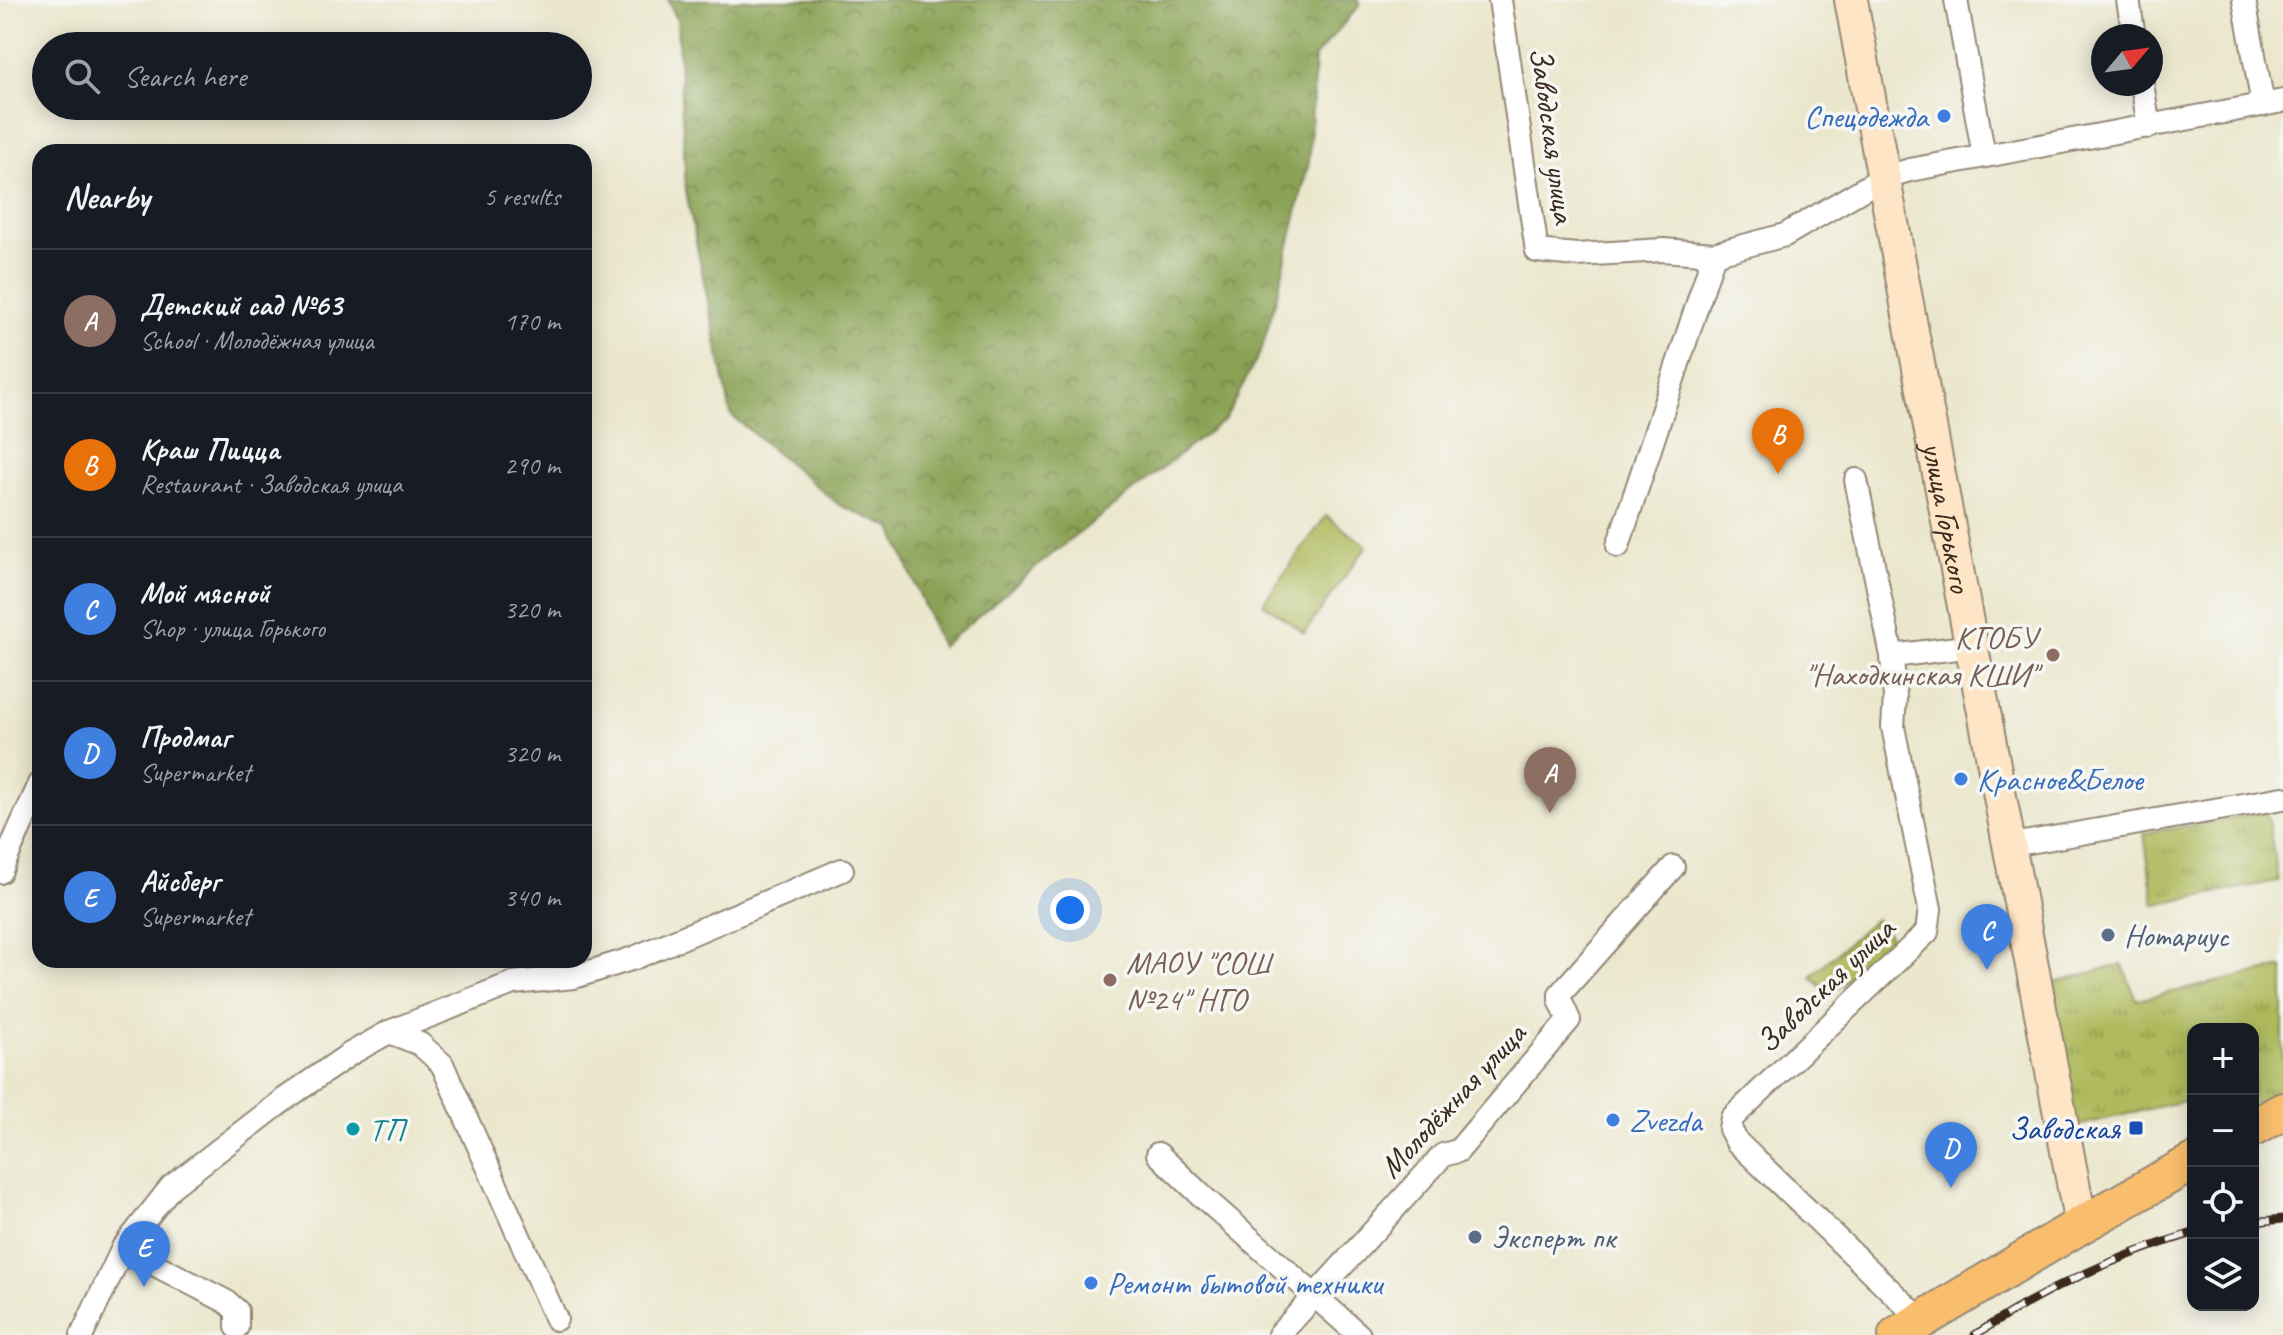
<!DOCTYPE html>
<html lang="en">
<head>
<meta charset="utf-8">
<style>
	:root { --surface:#171b24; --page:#20242c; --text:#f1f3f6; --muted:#9ea1a6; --line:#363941; --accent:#db2777 }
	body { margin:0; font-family:Caveat,sans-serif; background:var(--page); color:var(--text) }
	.controls { position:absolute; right:24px; bottom:24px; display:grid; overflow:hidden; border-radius:16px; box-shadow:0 4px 20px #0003 }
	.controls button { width:72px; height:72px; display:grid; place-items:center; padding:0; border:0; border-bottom:2px solid var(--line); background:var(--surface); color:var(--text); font:40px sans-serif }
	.compass { position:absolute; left:2091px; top:24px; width:72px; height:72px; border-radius:50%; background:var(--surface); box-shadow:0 4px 20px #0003; rotate:61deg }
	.you { position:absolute; left:1070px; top:910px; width:28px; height:28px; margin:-20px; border:6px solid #fff; border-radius:50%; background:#1a73e8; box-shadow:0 0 0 12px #1a73e833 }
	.badge { display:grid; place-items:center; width:52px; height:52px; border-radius:50%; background:var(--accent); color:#fff; font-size:26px; font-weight:700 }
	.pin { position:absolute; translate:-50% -66px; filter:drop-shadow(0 2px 4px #0008) }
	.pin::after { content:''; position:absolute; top:42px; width:28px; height:24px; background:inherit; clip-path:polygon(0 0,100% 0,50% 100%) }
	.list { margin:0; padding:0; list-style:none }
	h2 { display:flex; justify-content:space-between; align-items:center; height:104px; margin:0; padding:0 32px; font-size:34px }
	h2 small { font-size:26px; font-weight:400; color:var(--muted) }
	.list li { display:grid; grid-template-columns:52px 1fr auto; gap:24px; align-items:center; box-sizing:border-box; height:144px; padding:0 32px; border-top:2px solid var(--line) }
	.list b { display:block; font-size:30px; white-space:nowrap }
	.list p { margin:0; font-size:26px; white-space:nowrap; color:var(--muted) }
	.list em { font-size:26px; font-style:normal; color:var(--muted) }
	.icon { flex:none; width:44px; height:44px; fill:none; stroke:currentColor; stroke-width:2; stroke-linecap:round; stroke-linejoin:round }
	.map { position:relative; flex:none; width:2283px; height:1335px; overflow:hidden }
	.search { position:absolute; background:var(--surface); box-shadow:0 4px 20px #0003; left:32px; top:32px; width:560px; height:88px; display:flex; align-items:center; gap:20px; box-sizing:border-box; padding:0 28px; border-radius:44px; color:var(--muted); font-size:30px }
	.panel { position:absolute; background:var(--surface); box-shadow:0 4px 20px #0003; left:32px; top:144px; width:560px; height:824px; border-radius:24px }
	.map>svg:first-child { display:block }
	.forest { fill:url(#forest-crowns); stroke:#626639; stroke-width:2 }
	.park { fill:url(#park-tufts); stroke:#74723d; stroke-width:2 }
	.pitch { fill:#aeba5c; stroke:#74723d; stroke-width:2 }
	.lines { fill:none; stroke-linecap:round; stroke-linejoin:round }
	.minor-casing { stroke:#938876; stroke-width:26 }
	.secondary-casing { stroke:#938876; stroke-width:36 }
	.primary-casing { stroke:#938876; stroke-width:40 }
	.minor { stroke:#fff; stroke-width:22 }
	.secondary { stroke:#fde5c5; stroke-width:32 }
	.primary { stroke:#f9be6d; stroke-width:36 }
	.rail-casing { stroke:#3b2a1e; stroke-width:9 }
	.rail { stroke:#f6f6f2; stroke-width:6; stroke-dasharray:18; stroke-linecap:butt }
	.shop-dot { fill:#3f7fe0; stroke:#f6f6f2; stroke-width:3 }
	.education-dot { fill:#8d6e63; stroke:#f6f6f2; stroke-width:3 }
	.service-dot { fill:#5c6f8a; stroke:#f6f6f2; stroke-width:3 }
	.transit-dot { fill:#1a4fb4; stroke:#f6f6f2; stroke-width:3 }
	.culture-dot { fill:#0f9aa8; stroke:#f6f6f2; stroke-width:3 }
	.labels { text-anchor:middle; stroke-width:7; stroke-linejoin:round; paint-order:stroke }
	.shop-label { font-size:32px; fill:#366cbe; stroke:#f6f6f2; text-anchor:start }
	.street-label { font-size:32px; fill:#3b2a1e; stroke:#f6f6f2 }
	.education-label { font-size:32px; fill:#785e54; stroke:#f6f6f2; text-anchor:end }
	.service-label { font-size:32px; fill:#4e5e75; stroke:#f6f6f2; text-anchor:start }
	.transit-label { font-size:32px; fill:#164399; stroke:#f6f6f2; text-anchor:end }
	.culture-label { font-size:32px; fill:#0d838f; stroke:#f6f6f2; text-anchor:start }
</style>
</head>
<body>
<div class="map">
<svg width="2283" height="1335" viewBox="0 0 2283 1335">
	<defs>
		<pattern id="forest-crowns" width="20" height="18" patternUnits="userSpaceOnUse" patternTransform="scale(2)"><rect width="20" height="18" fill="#8aa254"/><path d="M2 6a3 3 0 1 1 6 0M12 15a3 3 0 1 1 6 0" fill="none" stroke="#728445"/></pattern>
		<pattern id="park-tufts" width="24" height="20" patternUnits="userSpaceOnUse" patternTransform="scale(2)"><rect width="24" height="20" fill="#aeba5c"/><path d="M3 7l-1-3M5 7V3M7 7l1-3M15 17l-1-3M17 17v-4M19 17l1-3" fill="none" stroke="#8f974b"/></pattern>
	</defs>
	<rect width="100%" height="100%" fill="#f6f6f2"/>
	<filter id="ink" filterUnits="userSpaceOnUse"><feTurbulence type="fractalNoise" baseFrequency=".0125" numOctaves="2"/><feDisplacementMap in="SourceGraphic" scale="16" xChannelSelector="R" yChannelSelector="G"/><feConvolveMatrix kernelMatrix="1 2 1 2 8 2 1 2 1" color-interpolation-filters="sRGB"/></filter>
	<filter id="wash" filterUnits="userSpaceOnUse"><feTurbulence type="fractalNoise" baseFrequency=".006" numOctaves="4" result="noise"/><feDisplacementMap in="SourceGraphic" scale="32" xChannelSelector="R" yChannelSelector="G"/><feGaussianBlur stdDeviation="1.8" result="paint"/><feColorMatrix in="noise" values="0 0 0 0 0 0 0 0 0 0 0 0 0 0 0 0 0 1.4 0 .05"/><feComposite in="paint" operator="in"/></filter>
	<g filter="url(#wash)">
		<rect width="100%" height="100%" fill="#ebe7cd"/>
		<!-- forest -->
		<polygon class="forest" points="668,0 1358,0 1360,5 1315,57 1309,162 1280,283 1262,349 1225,419 1046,559 941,647 892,528 839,505 731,415 686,192 677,19"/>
		<!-- park -->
		<g class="park">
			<polygon points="2267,812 2278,881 2154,905 2144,833"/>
			<polygon points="2122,964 2137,1000 2283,967 2283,1091 2253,1108 2253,1029 2193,1029 2193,1099 2071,1127 2045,985"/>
		</g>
		<!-- pitch -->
		<g class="pitch">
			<polygon points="1326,516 1367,546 1304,633 1263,603"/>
			<polygon points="1875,919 1892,939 1829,996 1811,976"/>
		</g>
	</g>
	<g filter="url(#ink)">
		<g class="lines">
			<defs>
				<g id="minor">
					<polyline points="1500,0 1537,251 1576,255 1663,250 1714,254 1785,235 1882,178 1910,170 2283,101"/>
					<polyline points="1956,0 1984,156"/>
					<polyline points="2128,0 2134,36"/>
					<polyline points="2244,0 2263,105"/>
					<polyline points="2142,84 2149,127"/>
					<polyline points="1856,480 1892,656 1895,698 1893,727 1930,909 1927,932 1732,1118 1730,1129 1737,1142 1921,1320"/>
					<polyline points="1618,546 1714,254"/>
					<polyline points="1892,656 1973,646"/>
					<polyline points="2012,845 2283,798"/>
					<polyline points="0,872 40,784"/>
					<polyline points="389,1032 420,1044 442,1064 556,1319"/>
					<polyline points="1158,1154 1203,1197 1359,1335"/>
					<polyline points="123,1248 227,1302 237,1311 237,1327"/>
					<polyline points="82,1335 123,1248 171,1187 285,1099 350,1054 389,1032 513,983 574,977 634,958 842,870"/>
					<polyline points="1279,1335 1443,1155 1458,1151 1569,1020 1560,1000 1560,994 1673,867"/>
				</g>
				<g id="secondary">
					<path id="s1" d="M1851,0C1924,409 2007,816 2081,1225"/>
				</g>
				<g id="primary">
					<polyline points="2253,1128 2283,1111"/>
					<polyline points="1897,1335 2081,1225 2193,1162"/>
				</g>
			</defs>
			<!-- minor casing -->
			<use href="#minor" class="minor-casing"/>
			<!-- secondary casing -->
			<use href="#secondary" class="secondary-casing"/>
			<!-- primary casing -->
			<use href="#primary" class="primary-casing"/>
			<!-- minor -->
			<use href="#minor" class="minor"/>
			<!-- secondary -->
			<use href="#secondary" class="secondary"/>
			<!-- primary -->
			<use href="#primary" class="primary"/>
			<defs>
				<g id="rail">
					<polyline points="2253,1222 2283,1219"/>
					<path d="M1975,1335C2045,1289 2113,1257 2193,1233"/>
				</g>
			</defs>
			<!-- rail casing -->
			<use href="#rail" class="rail-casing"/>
			<!-- rail -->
			<use href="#rail" class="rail"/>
		</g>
	</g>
	<!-- markers -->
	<g class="shop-dot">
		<circle cx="1944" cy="116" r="8"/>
		<circle cx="1961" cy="779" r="8"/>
		<circle cx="1613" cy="1120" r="8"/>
		<circle cx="1091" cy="1283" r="8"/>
	</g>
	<g class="education-dot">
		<circle cx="2053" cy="655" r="8"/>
		<circle cx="1110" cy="980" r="8"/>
	</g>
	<g class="service-dot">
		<circle cx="2108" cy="935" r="8"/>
		<circle cx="1475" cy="1237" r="8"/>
	</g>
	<rect class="transit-dot" x="2128" y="1120" width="16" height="16" rx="4"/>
	<circle class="culture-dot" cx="353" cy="1129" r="8"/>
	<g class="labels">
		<!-- shop labels -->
		<g class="shop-label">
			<text x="1928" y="127" text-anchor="end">Спецодежда</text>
			<text x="1977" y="790">Красное&amp;Белое</text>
			<text x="1629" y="1131">Zvezda</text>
			<text x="1107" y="1294">Ремонт бытовой техники</text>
		</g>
		<!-- street labels -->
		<g class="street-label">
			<text transform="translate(1553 135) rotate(82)" y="11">Заводская улица</text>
			<text dy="11" stroke="none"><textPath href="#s1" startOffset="526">улица Горького</textPath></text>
			<text transform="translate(1825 985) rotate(-44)" y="11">Заводская улица</text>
			<text transform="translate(1452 1100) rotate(-47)" y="11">Молодёжная улица</text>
		</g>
		<!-- education labels -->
		<g class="education-label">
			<text x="2037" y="648">КГОБУ<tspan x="2037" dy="37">"Находкинская КШИ"</tspan></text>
			<text x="1126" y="973" text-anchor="start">МАОУ "СОШ<tspan x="1126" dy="37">№24" НГО</tspan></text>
		</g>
		<!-- service labels -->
		<g class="service-label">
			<text x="2124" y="946">Нотариус</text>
			<text x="1491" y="1248">Эксперт пк</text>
		</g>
		<!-- transit labels -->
		<g class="transit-label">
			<text x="2120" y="1139">Заводская</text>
		</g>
		<!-- culture labels -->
		<g class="culture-label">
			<text x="369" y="1140">ТП</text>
		</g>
	</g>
</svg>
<div class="controls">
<button>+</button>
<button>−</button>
<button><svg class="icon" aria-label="locate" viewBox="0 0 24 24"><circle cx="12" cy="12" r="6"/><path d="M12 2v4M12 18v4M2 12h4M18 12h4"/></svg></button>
<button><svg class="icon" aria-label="layers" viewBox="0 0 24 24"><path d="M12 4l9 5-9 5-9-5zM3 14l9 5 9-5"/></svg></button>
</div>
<svg class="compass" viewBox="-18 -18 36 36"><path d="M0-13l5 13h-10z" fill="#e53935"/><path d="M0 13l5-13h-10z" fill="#9ea1a6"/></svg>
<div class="you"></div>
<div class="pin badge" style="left:1550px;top:813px;background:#8d6e63">A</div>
<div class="pin badge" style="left:1778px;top:474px;background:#e8710a">B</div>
<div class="pin badge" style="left:1987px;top:970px;background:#3f7fe0">C</div>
<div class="pin badge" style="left:1951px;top:1188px;background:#3f7fe0">D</div>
<div class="pin badge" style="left:144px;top:1287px;background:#3f7fe0">E</div>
<div class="search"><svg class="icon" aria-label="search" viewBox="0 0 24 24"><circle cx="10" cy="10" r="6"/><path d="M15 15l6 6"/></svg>Search here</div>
<section class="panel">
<h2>Nearby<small>5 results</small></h2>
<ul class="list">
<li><span class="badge" style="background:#8d6e63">A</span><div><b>Детский сад №63</b><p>School · Молодёжная улица</p></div><em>170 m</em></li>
<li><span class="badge" style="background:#e8710a">B</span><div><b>Краш Пицца</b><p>Restaurant · Заводская улица</p></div><em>290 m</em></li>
<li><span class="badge" style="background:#3f7fe0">C</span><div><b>Мой мясной</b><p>Shop · улица Горького</p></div><em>320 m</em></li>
<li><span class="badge" style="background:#3f7fe0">D</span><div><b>Продмаг</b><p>Supermarket</p></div><em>320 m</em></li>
<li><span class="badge" style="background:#3f7fe0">E</span><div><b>Айсберг</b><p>Supermarket</p></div><em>340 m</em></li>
</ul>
</section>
</div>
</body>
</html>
